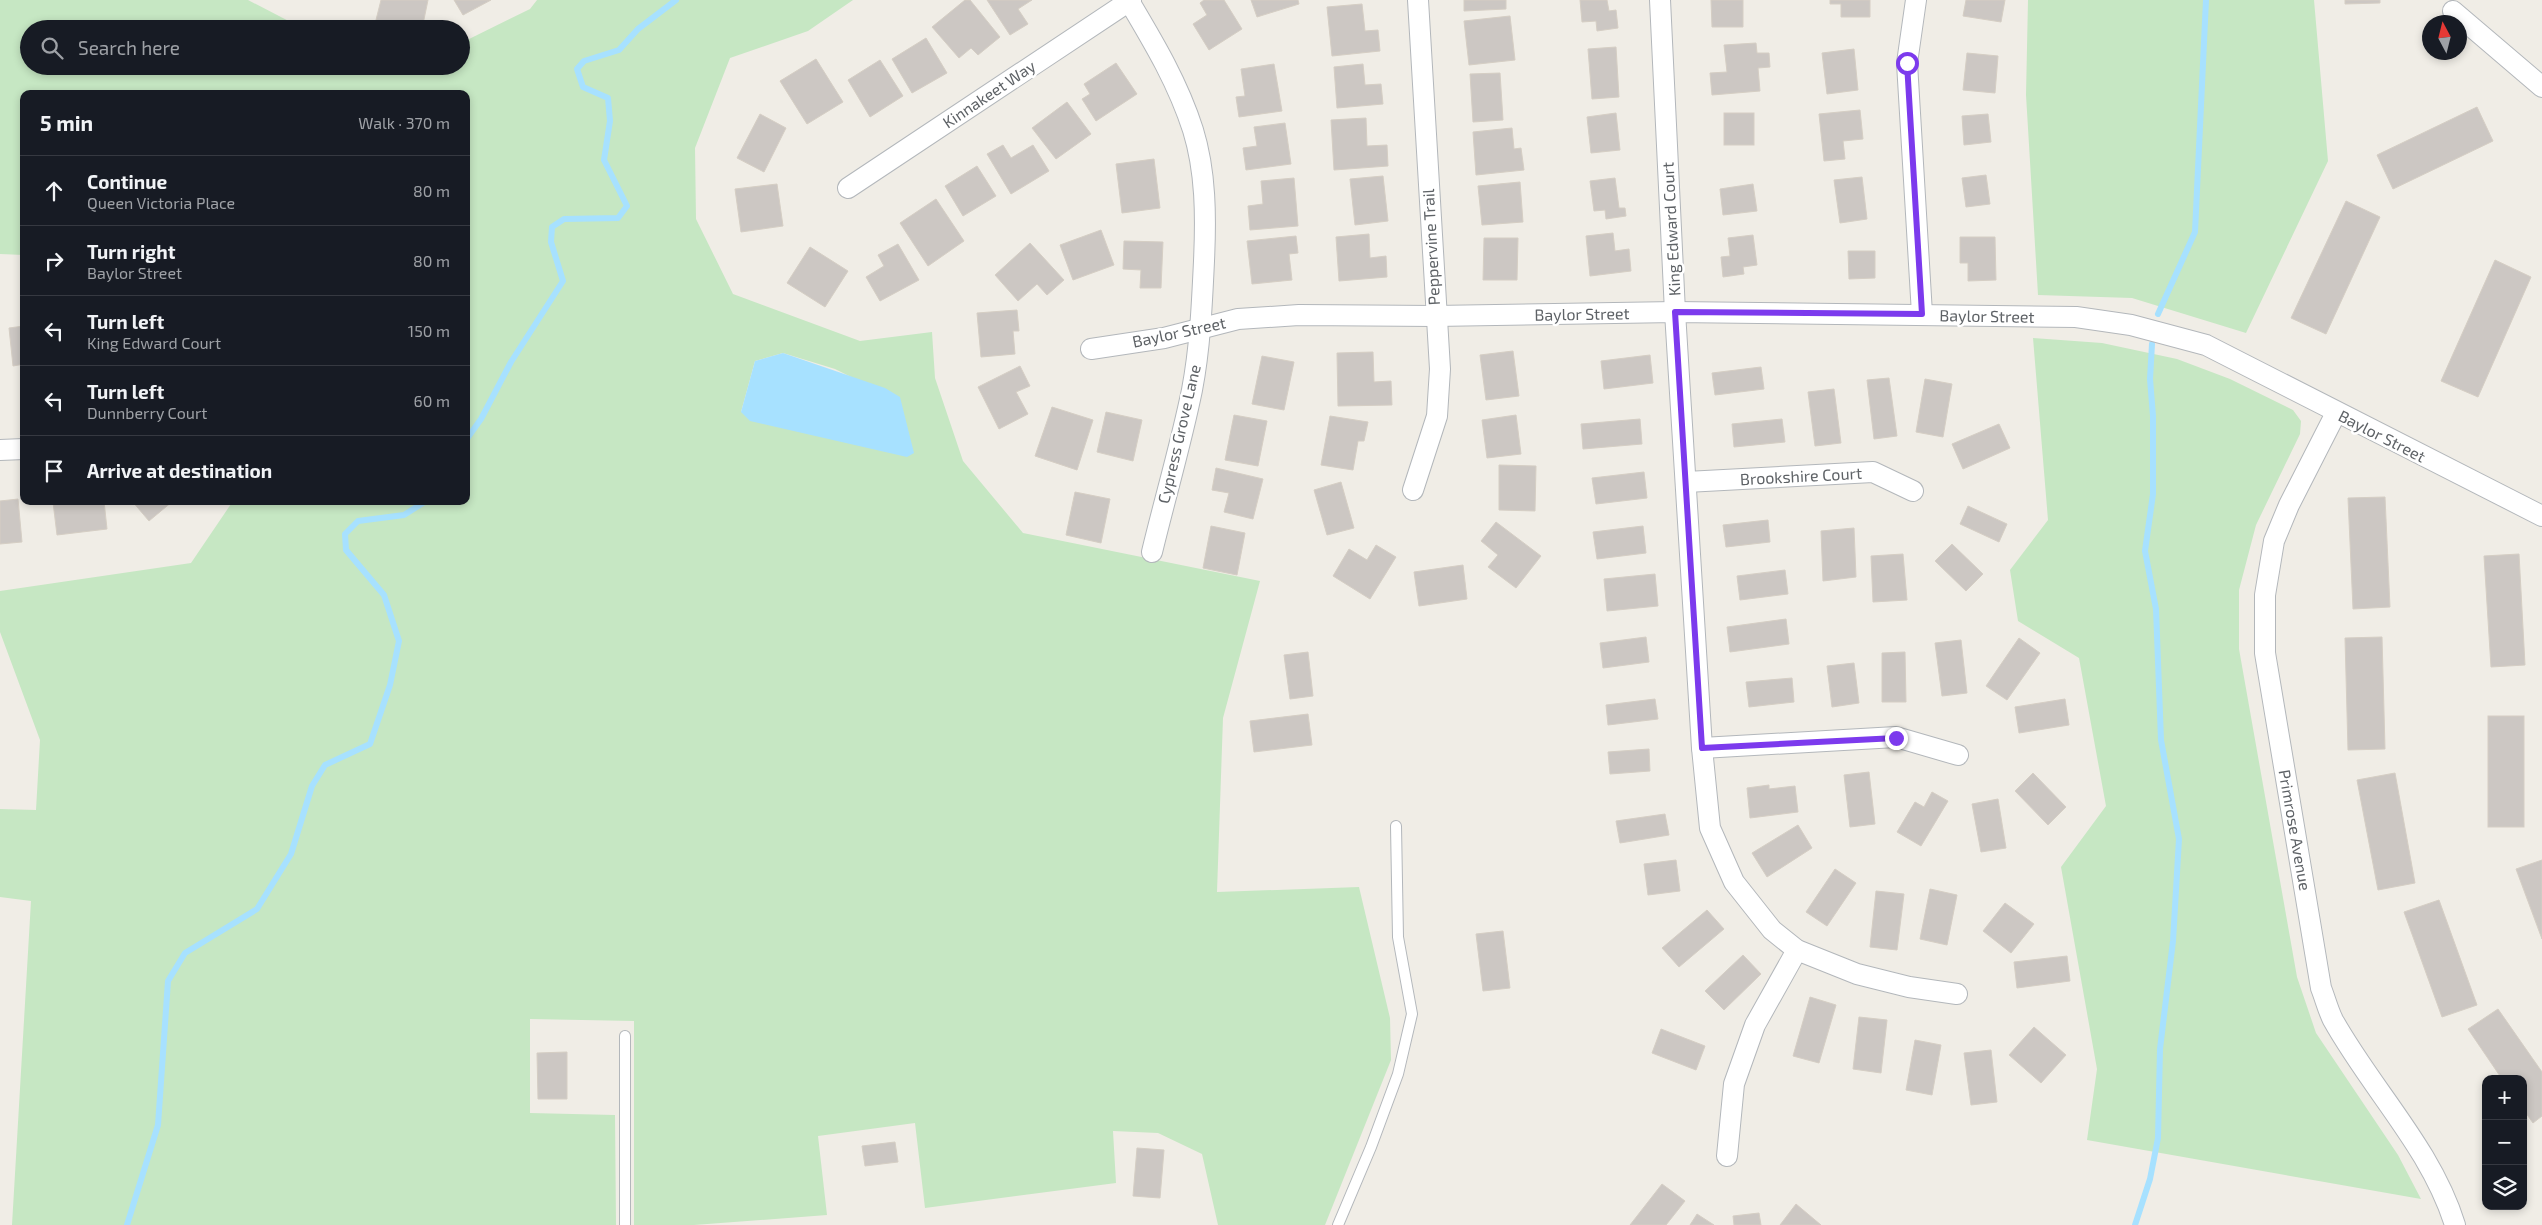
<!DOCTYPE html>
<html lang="en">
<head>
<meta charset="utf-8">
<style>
	:root { --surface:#171b24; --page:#242831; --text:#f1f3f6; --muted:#9ea1a6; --line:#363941 }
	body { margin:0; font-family:"Exo 2",sans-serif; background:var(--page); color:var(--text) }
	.controls { position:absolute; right:15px; bottom:15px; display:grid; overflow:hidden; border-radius:10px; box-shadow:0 2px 8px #0003 }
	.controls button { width:45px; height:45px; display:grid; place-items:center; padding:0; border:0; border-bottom:1px solid var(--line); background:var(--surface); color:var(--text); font:25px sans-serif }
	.compass { position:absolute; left:2422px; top:15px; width:45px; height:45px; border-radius:50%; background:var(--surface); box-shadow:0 2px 8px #0003; rotate:353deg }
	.stop { position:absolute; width:15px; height:15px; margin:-11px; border:4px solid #7c3aed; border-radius:50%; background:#fff }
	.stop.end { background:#7c3aed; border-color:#fff; box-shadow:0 1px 5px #0008 }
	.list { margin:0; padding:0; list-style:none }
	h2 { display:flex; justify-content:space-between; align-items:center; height:65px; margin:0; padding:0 20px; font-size:21px }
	h2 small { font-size:16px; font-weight:400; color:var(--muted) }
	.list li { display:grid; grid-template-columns:32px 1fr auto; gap:15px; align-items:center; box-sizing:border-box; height:70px; padding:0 20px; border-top:1px solid var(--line) }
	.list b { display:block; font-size:19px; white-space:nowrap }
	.list p { margin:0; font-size:16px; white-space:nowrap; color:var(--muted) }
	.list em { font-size:16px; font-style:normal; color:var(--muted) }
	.icon { flex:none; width:28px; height:28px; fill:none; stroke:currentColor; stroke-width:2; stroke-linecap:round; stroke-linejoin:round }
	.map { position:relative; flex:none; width:2542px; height:1225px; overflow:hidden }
	.search { position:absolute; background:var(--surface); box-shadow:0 2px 8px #0003; left:20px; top:20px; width:450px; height:55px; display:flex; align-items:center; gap:12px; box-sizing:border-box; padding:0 18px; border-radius:28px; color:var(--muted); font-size:19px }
	.panel { position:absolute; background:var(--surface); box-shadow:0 2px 8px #0003; left:20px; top:90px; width:450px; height:415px; border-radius:10px }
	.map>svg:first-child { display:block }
	.green { fill:#c6e7c3; fill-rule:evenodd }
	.water { fill:#a7e1ff }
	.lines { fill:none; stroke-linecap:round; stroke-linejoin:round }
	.stream { stroke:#a7e1ff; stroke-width:6 }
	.building { fill:#ccc7c3; stroke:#d5cec4 }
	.service-casing { stroke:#b3b7bb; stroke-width:12 }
	.minor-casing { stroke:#b3b7bb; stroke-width:22 }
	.service { stroke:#fff; stroke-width:10 }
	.minor { stroke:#fff; stroke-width:20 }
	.route { stroke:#7c3aed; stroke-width:6 }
	.labels { text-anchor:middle; stroke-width:5; stroke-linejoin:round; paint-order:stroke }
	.street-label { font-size:16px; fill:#5e6266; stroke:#fff }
</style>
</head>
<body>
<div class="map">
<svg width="2542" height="1225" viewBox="0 0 2542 1225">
	<rect width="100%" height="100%" fill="#f0ede6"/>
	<!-- green -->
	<g class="green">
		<path d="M0,0H248L304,29H29V66H461V43L530,9L537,0H853L808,31L730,58L695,148L696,219L733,294L860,341L932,332L935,378L963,461L1023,533L1260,581L1223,718L1217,892L1359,887L1390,1018L1391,1060L1325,1225H1218L1202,1154L1158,1133L1113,1131L1116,1183L925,1208L915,1123L818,1136L827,1215L694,1225H634V1021L530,1019V1113L615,1115L616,1225H12L31,901L0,897V809L36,810L40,740L0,632V591L191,563L233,501H466V94H24V255L0,254ZM783,353L835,369L853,378L741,412L755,361Z"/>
		<polygon points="2028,0 2314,0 2328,161 2246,333 2132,298 2038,295 2026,95"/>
		<polygon points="2033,338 2102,343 2177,359 2230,379 2293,410 2301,421 2300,434 2256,525 2239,590 2239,649 2297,977 2316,1033 2398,1155 2421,1199 2087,1140 2097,1069 2061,867 2106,806 2079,658 2018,621 2010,570 2048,520"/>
	</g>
	<!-- water -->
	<polygon class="water" points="783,353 885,388 900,397 914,453 907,457 750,421 741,412 755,361"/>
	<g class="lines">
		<!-- stream -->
		<g class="stream">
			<polyline points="2158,314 2195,232 2206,0"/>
			<polyline points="466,440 481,419 511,362 563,281 551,242 552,227 564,219 618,218 627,206 604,160 610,121 608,98 583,87 577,69 584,61 619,50 638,29 676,0"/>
			<polyline points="127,1225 158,1125 168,981 185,953 257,909 291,854 312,786 325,765 370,744 390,685 399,641 384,595 346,550 345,534 358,521 404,515 426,501"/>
			<polyline points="2135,1225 2150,1179 2158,1138 2160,1049 2173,941 2179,839 2161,740 2156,609 2145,551 2153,494 2153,416 2150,379 2152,344"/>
		</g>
	</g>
	<!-- building -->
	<g class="building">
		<polygon points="381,0 428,0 422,29 376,20"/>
		<polygon points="454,0 491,0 463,15"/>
		<polygon points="965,0 970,0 1000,37 978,55 971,48 959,58 932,27"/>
		<polygon points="987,0 1032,0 1018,9 1028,24 1010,35"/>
		<polygon points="1204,0 1224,0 1242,29 1209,50 1193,24 1207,15 1200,3"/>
		<polygon points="1251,0 1298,0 1299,4 1257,17"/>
		<polygon points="1464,0 1506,0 1506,9 1464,11"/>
		<polygon points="1580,0 1607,0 1609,11 1616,10 1618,28 1597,31 1596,21 1582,22"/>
		<polygon points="1711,0 1743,0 1743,27 1712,27"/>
		<polygon points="1830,0 1870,0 1870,17 1841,17 1841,4 1830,4"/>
		<polygon points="1966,0 2005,0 2001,22 1963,16"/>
		<polygon points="2345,0 2380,0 2380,3 2345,4"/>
		<polygon points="1362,4 1365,31 1378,30 1380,51 1332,56 1327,7"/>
		<polygon points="1510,16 1515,60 1469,65 1464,21"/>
		<polygon points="926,38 947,73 912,93 892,59"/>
		<polygon points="1756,43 1757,53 1769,53 1770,67 1758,68 1760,91 1712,95 1710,73 1727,72 1724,45"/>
		<polygon points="1616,47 1619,97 1592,99 1588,49"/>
		<polygon points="1854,49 1858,90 1827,94 1822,53"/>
		<polygon points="1967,53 1998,56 1995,93 1963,90"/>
		<polygon points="816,59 843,102 807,124 780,81"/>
		<polygon points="880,60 903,96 870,117 848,80"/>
		<polygon points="1116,63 1137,94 1096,121 1082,99 1090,94 1084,84"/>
		<polygon points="1274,64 1282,111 1239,117 1236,97 1245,96 1241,69"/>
		<polygon points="1363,64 1365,85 1381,84 1383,104 1337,108 1334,67"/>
		<polygon points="1500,73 1503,120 1473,122 1470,74"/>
		<polygon points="1067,102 1091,134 1056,159 1032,128"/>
		<polygon points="2477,107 2493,141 2393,189 2377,155"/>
		<polygon points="1860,110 1863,139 1843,141 1845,159 1824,161 1819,114"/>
		<polygon points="1616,113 1620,150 1591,153 1587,117"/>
		<rect x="1724" y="113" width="30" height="32"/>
		<polygon points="760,114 786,128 764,172 737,158"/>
		<polygon points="1988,114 1991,142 1964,145 1962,116"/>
		<polygon points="1366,118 1367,146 1387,145 1388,166 1334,170 1331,120"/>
		<polygon points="1285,123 1291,164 1246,170 1243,148 1257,146 1254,127"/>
		<polygon points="1512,128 1514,149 1521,148 1524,170 1476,175 1473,132"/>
		<polygon points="1003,145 1011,158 1033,145 1049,171 1011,194 987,154"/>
		<polygon points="1154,159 1160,208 1122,213 1116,164"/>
		<polygon points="977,166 996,196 963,216 945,186"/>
		<polygon points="1986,175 1990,204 1966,207 1962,178"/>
		<polygon points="1383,176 1388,221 1355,225 1350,179"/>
		<polygon points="1862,177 1867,219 1840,223 1834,180"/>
		<polygon points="1294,178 1298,226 1250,230 1248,206 1263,204 1261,181"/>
		<polygon points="1615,178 1619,208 1625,208 1626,216 1606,219 1605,210 1594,211 1590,181"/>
		<polygon points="1520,182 1523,222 1482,225 1478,186"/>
		<polygon points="777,184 783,226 741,232 735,189"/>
		<polygon points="1753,184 1757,211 1723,215 1720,189"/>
		<polygon points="936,199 964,241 928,266 900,223"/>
		<polygon points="2346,201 2380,217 2326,334 2291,318"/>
		<polygon points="1101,230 1114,265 1073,280 1060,245"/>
		<polygon points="1613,233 1615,251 1629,249 1631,271 1590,276 1586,236"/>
		<polygon points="1369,234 1370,258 1386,256 1387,277 1339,281 1336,237"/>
		<polygon points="1753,235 1757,265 1743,267 1744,274 1723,277 1721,257 1730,256 1728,238"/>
		<polygon points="1296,236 1298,253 1289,254 1292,280 1252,284 1247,241"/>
		<polygon points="1960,237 1995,237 1996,280 1968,281 1968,263 1960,263"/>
		<polygon points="1484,238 1518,238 1517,280 1483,280"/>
		<polygon points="1124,241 1163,242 1161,288 1140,288 1141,270 1123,269"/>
		<polygon points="1030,243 1064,280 1047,295 1037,284 1018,301 995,275"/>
		<polygon points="898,244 919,280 880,301 866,277 884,266 878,255"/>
		<polygon points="810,247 848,271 825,307 787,283"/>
		<polygon points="1848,251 1875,251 1875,278 1849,279"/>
		<polygon points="2495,260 2531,277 2478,397 2441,381"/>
		<polygon points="1017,310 1019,331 1013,331 1015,354 981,357 977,313"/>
		<polygon points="24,326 24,364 13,366 9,328"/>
		<polygon points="1513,351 1519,396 1486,400 1480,355"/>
		<polygon points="1373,352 1374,382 1391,381 1392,405 1338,406 1337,353"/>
		<polygon points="1650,355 1653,383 1604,389 1601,361"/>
		<polygon points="1262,356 1294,362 1284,410 1252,404"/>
		<polygon points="1020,366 1030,386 1016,392 1028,414 999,429 978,387"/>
		<polygon points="1761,367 1764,389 1715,395 1712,373"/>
		<polygon points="1889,378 1897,436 1874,439 1867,380"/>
		<polygon points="1925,379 1952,384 1943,437 1916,432"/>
		<polygon points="1834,389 1841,443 1815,446 1808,392"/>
		<polygon points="1052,407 1093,420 1077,470 1035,456"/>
		<polygon points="1106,412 1142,420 1133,461 1097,452"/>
		<polygon points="1234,415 1267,421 1258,466 1225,460"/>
		<polygon points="1516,415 1521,454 1487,458 1482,420"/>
		<polygon points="1330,416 1368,422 1364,441 1358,441 1353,470 1321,465"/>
		<polygon points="1640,419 1642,444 1583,449 1581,424"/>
		<polygon points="1782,419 1785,442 1734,447 1732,424"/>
		<polygon points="1999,424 2010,448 1963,469 1952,444"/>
		<polygon points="1499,465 1536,466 1535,511 1499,510"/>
		<polygon points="1216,468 1263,479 1253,519 1224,512 1229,493 1212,490"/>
		<polygon points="1644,472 1647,498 1596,504 1592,478"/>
		<polygon points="1341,482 1354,528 1327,535 1314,490"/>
		<polygon points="1075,492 1110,499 1101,543 1066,535"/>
		<polygon points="2385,497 2390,607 2353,609 2348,498"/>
		<polygon points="18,499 22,542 0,544 0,501"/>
		<polygon points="104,501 107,529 57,535 53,502"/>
		<polygon points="132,501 173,501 149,521"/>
		<polygon points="1968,506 2007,524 1999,542 1960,524"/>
		<polygon points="1768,520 1770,542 1726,547 1723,525"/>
		<polygon points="1496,522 1541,556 1516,588 1488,567 1498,555 1481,541"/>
		<polygon points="1211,526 1245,533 1237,575 1203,568"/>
		<polygon points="1643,526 1646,553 1597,559 1593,532"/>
		<polygon points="1854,528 1856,577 1823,581 1821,531"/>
		<polygon points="1952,544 1983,574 1966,591 1935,561"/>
		<polygon points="1376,545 1396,557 1370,599 1333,576 1349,549 1367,560"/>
		<polygon points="1903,554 1907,600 1873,602 1871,556"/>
		<polygon points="2519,554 2525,665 2491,667 2484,556"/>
		<polygon points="1463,565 1467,599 1419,606 1414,572"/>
		<polygon points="1785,570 1788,594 1740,600 1737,576"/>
		<polygon points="1655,574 1658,606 1607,611 1604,579"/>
		<polygon points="1786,619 1789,644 1730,652 1727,627"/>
		<polygon points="1646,637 1649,662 1603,668 1600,643"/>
		<polygon points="2382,637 2385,749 2348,750 2345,638"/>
		<polygon points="2019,638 2040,653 2007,700 1986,686"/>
		<polygon points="1961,640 1967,693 1942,696 1935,643"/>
		<polygon points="1308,652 1313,696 1290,699 1284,655"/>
		<polygon points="1905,652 1906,702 1882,702 1882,653"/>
		<polygon points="1854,663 1859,703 1832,707 1827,666"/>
		<polygon points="1792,678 1794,702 1749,707 1746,682"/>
		<polygon points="1655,699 1658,719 1608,725 1606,705"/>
		<polygon points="2065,699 2069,725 2019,733 2015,707"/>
		<polygon points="1308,714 1312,745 1254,752 1250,721"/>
		<rect x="2488" y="716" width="36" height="111"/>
		<polygon points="1649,749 1650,771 1610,774 1608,752"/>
		<polygon points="1869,772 1875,824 1850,827 1844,775"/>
		<polygon points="2033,773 2066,807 2048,825 2015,791"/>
		<polygon points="2395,773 2415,883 2378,890 2357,780"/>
		<polygon points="1769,785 1769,789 1795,786 1798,812 1750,818 1747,788"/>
		<polygon points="1932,792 1948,801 1921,846 1897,832 1915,802 1924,807"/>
		<polygon points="1998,799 2006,848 1981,852 1972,804"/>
		<polygon points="1665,814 1669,835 1620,843 1616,821"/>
		<polygon points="1798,825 1812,848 1767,877 1752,853"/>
		<polygon points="1676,860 1680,891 1648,895 1644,864"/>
		<polygon points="2542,860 2542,939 2516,869"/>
		<polygon points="1835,869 1856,883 1827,926 1806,912"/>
		<polygon points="1930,889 1957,895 1947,945 1920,939"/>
		<polygon points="1876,891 1904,894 1897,950 1870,947"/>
		<polygon points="2439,900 2477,1005 2442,1017 2404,912"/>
		<polygon points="2005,903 2034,924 2011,953 1983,931"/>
		<polygon points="1707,910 1724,929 1679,967 1662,948"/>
		<polygon points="1503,931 1510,988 1483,991 1476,934"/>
		<polygon points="1743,955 1761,974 1724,1010 1705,991"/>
		<polygon points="2067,956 2070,981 2017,988 2014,962"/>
		<polygon points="1810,997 1836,1005 1819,1063 1793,1056"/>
		<polygon points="2498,1009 2542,1072 2542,1116 2533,1123 2523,1109 2523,1079 2502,1079 2468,1029"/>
		<polygon points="1859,1017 1887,1020 1881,1073 1853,1069"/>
		<polygon points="2034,1027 2066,1055 2041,1083 2009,1055"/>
		<polygon points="1661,1029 1705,1046 1696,1070 1652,1053"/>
		<polygon points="1915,1040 1941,1045 1932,1095 1906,1090"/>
		<polygon points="1991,1050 1997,1102 1971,1105 1964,1053"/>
		<polygon points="567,1052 567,1099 538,1099 537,1053"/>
		<polygon points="895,1142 898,1162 865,1166 862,1146"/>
		<polygon points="1137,1148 1164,1150 1160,1198 1133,1196"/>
		<polygon points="1662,1184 1685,1201 1666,1225 1630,1225"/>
		<polygon points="1796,1204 1821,1225 1780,1225"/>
		<polygon points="1759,1213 1761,1225 1734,1225 1733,1216"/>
		<polygon points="1697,1214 1714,1225 1690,1225"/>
	</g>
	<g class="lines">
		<defs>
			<g id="service">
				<polyline points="625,1225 625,1036"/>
				<polyline points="1338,1225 1371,1147 1398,1074 1412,1014 1398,937 1396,826"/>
			</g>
			<g id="minor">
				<polyline points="1660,0 1675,312 1702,748 1710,828 1734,882 1772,930 1797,950 1857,974 1909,987 1957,994"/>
				<polyline points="1916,0 1907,63 1922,314"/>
				<path d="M1129,1C1154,43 1178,83 1193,130C1206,172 1206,217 1204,261C1202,304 1200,348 1192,390C1181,444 1165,498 1152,552"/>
				<polyline points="2453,11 2542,87"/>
				<polyline points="848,188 1131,0"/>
				<polyline points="1091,349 1164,338 1238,319 1299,315 1435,316 1675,312 2076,317 2131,325 2206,345 2542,516"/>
				<path d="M2336,413L2289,505L2274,541L2265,595V653L2321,988C2325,998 2328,1010 2333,1020C2372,1090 2431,1148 2455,1225"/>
				<polyline points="0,450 24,449"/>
				<polyline points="1686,482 1873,472 1913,491"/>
				<polyline points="1413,490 1437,416 1440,369 1418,0"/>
				<polyline points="1702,748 1896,737 1958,755"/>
				<polyline points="1727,1156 1734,1084 1755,1025 1797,950"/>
			</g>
		</defs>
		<!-- service casing -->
		<use href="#service" class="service-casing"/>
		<!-- minor casing -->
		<use href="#minor" class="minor-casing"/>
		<!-- service -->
		<use href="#service" class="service"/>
		<!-- minor -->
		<use href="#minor" class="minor"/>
	</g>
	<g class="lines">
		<!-- route -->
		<polyline class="route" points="1896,738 1702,748 1675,312 1922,314 1907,63"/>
	</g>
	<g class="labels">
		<!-- street labels -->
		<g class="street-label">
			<text transform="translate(989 94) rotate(-34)" y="6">Kinnakeet Way</text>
			<text transform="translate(1671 229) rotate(-93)" y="6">King Edward Court</text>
			<text transform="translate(1431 247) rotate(-93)" y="6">Peppervine Trail</text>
			<text transform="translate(1582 314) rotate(-1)" y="6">Baylor Street</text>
			<text transform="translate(1987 316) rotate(1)" y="6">Baylor Street</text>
			<text transform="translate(1179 332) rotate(-12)" y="6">Baylor Street</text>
			<text transform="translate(1179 434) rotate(-77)" y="6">Cypress Grove Lane</text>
			<text transform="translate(2382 436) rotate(27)" y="6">Baylor Street</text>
			<text transform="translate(1801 476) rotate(-3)" y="6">Brookshire Court</text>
			<text transform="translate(2295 830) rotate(80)" y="6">Primrose Avenue</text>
		</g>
	</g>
</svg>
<div class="controls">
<button>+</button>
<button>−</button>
<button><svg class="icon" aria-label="layers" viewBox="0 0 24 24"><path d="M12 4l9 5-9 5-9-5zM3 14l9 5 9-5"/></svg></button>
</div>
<svg class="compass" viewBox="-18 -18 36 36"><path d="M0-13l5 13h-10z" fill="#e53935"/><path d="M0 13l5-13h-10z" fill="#9ea1a6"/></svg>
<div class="stop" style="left:1907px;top:63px"></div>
<div class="stop end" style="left:1896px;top:738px"></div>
<div class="search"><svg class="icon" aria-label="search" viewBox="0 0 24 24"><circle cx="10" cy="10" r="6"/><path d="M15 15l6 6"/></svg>Search here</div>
<section class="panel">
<h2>5 min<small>Walk · 370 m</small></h2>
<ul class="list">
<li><svg class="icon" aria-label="ahead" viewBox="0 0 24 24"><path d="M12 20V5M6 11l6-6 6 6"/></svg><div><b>Continue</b><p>Queen Victoria Place</p></div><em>80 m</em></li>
<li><svg class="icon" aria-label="right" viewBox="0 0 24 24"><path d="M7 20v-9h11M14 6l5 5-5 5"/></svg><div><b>Turn right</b><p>Baylor Street</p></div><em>80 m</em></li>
<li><svg class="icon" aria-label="left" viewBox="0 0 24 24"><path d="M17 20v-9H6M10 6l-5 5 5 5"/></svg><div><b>Turn left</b><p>King Edward Court</p></div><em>150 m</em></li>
<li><svg class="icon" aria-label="left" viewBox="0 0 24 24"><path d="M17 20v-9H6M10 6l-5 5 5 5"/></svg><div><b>Turn left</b><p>Dunnberry Court</p></div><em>60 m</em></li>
<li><svg class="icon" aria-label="arrive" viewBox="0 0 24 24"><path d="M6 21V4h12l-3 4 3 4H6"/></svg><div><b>Arrive at destination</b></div></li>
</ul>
</section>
</div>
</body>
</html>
